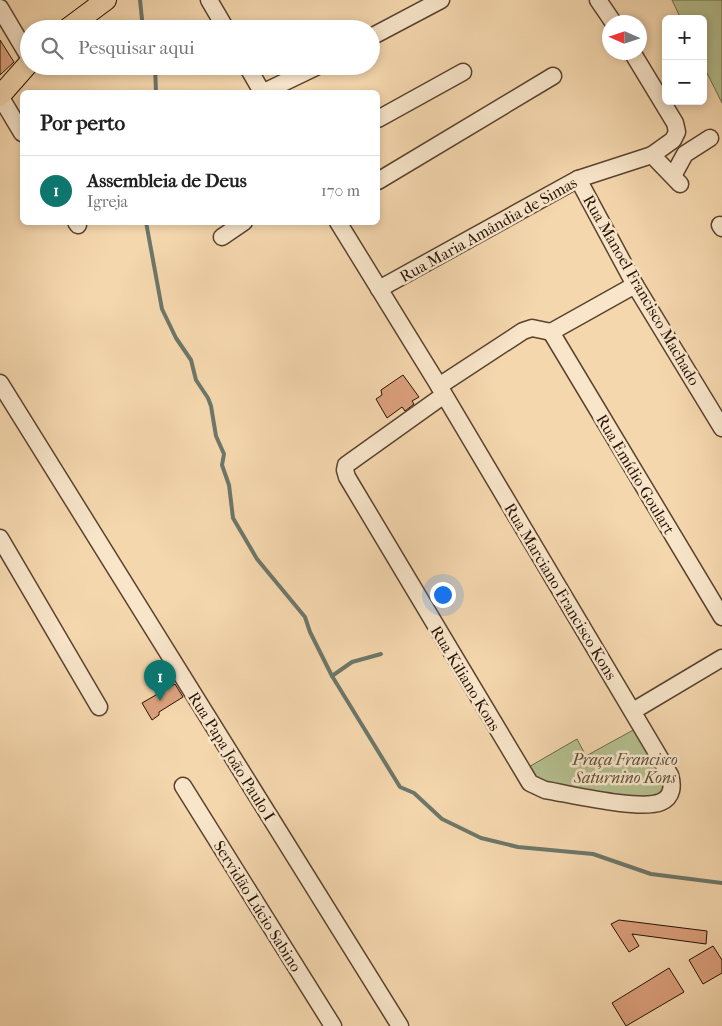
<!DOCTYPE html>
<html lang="pt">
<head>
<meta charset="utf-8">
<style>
	:root { --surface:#fff; --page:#f6f6f6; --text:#222; --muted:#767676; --line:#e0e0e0; --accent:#0f766e }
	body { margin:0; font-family:"IM FELL French Canon",serif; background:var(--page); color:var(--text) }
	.controls { position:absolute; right:15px; top:15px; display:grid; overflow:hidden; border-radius:8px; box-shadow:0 2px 8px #0003 }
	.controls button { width:45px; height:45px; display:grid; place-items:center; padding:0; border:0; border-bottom:1px solid var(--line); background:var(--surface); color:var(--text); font:25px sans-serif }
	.compass { position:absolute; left:602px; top:15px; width:45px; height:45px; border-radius:50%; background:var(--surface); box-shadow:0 2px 8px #0003; rotate:273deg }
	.you { position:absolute; left:442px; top:594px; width:18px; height:18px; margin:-12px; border:4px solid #fff; border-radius:50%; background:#1a73e8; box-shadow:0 0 0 8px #1a73e833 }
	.badge { display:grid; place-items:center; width:32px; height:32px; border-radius:50%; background:var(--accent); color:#fff; font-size:16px; font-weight:700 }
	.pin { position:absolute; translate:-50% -41px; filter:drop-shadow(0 1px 2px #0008) }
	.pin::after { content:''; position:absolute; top:26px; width:18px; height:15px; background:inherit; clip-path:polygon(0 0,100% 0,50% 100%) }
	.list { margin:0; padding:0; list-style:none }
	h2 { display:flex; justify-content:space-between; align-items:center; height:65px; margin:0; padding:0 20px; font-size:21px }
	h2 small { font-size:16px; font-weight:400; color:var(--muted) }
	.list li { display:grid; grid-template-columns:32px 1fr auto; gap:15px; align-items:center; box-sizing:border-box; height:70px; padding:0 20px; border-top:1px solid var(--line) }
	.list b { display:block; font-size:19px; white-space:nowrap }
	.list p { margin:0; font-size:16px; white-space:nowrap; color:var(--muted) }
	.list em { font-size:16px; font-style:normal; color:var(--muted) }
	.icon { flex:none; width:28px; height:28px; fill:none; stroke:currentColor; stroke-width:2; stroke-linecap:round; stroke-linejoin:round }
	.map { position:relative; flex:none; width:722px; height:1026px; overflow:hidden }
	.search { position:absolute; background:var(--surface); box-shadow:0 2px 8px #0003; left:20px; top:20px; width:360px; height:55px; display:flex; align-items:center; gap:12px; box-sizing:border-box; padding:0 18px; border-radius:28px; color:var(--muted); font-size:19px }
	.panel { position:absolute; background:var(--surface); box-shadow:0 2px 8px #0003; left:20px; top:90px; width:360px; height:135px; border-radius:8px }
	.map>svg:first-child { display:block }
	.green { fill:#b5bf8f; stroke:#6e684a }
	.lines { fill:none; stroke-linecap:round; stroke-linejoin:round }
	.stream { stroke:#6d7769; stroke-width:4 }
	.building { fill:#dca17d; stroke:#261204 }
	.minor-casing { stroke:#5a432e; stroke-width:19 }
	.major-casing { stroke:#261204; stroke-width:22 }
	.minor { stroke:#f8e5ca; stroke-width:16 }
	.major { stroke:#f5d7ae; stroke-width:20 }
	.labels { text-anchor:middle; stroke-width:5; stroke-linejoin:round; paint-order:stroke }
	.street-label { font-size:16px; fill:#261204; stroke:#f8e5ca }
	.park-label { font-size:16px; font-style:italic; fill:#584f35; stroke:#f8e5ca }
</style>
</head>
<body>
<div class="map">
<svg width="722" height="1026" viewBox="0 0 722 1026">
	<rect width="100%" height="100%" fill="#f5d7ae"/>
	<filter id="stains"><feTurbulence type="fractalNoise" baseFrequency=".004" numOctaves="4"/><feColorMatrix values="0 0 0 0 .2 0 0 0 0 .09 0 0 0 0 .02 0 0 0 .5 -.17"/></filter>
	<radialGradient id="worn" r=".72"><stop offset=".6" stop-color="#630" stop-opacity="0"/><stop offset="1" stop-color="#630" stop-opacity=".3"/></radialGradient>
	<!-- green -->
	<g class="green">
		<polygon points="672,0 722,0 722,103 703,65 703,19 681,19"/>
		<polygon points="635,729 665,776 667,791 651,800 543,785 527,768 577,739 586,756"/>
	</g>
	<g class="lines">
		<!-- stream -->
		<g class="stream">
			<polyline points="140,0 143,29"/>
			<polyline points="155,66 156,92"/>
			<polyline points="146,222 162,309 176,338 191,360 196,380 208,398 211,406 216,436 224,454 222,465 229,485 233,518 257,559 305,617 310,632 332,676 400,787 414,793 442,819 481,838 518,847 593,854 651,874 722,883"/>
			<polyline points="332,676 352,662 381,654"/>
		</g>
	</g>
	<!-- building -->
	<g class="building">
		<polygon points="0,40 14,62 0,75"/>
		<polygon points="403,375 419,397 412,401 414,404 405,411 402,407 387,418 376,399 382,395 381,390"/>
		<polygon points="175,684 183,697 159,712 159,715 152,720 142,703"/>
		<polygon points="619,920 707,931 706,944 632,934 639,946 629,952 611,924"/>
		<polygon points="713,946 722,960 722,973 703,984 689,960"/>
		<polygon points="669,968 684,992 626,1026 612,1003"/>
	</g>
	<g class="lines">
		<defs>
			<g id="minor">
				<polyline points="209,0 226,29"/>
				<polyline points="598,0 613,22"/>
				<polyline points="0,8 29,57"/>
				<polyline points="371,37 441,0"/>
				<polyline points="247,66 262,92"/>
				<polyline points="264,92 318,66"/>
				<polyline points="0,96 22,133"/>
				<polyline points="378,119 463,72"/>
				<polyline points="652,155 680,184"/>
				<polyline points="673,176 685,154 710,138"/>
				<polyline points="578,179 635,285 722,428"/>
				<polyline points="378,181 553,76"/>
				<polyline points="76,222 78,225"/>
				<path d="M338,222L439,386L670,775C673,785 673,797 661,802C640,811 570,794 545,790L530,783L347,477L345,470L346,465L444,395"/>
				<polyline points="720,225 722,228"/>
				<polyline points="222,237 244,222"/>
				<polyline points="379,289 578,179 652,155 673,140 677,132 675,123 632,52"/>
				<polyline points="551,332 722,617"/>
				<polyline points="551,332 635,285"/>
				<polyline points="0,383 400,1026"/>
				<polyline points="439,386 523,331 532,328 551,332"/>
				<polyline points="0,538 99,707"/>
				<polyline points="633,711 722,658"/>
				<polyline points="183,786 333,1026"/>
			</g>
			<g id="major">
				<polyline points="67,29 106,0"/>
				<polyline points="0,96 29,63"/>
			</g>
		</defs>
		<!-- minor casing -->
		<use href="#minor" class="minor-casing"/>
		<!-- major casing -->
		<use href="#major" class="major-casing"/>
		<!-- minor -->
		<use href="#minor" class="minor"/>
		<!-- major -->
		<use href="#major" class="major"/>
	</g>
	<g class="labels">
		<!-- street labels -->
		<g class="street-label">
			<text transform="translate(488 229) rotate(-29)" y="6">Rua Maria Amândia de Simas</text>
			<text transform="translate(642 290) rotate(60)" y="6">Rua Manoel Francisco Machado</text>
			<text transform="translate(636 474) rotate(59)" y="6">Rua Emídio Goulart</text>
			<text transform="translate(561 591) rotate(59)" y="6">Rua Marciano Francisco Kons</text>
			<text transform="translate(466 678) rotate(59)" y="6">Rua Kiliano Kons</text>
			<text transform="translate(232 756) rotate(58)" y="6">Rua Papa João Paulo I</text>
			<text transform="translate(258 906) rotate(58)" y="6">Servidão Lúcio Sabino</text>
		</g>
		<!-- park labels -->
		<g class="park-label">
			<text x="625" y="765">Praça Francisco<tspan x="625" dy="18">Saturnino Kons</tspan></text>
		</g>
	</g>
	<rect width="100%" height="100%" filter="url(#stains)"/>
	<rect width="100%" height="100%" fill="url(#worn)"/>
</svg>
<div class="controls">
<button>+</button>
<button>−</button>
</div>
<svg class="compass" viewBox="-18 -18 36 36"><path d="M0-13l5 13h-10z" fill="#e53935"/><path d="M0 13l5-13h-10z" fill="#767676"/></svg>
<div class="you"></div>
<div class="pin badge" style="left:160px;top:701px">1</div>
<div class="search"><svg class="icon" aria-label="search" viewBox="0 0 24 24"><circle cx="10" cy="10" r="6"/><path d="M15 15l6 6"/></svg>Pesquisar aqui</div>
<section class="panel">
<h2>Por perto<small></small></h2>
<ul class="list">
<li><span class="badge">1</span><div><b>Assembleia de Deus</b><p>Igreja</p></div><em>170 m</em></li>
</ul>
</section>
</div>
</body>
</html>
